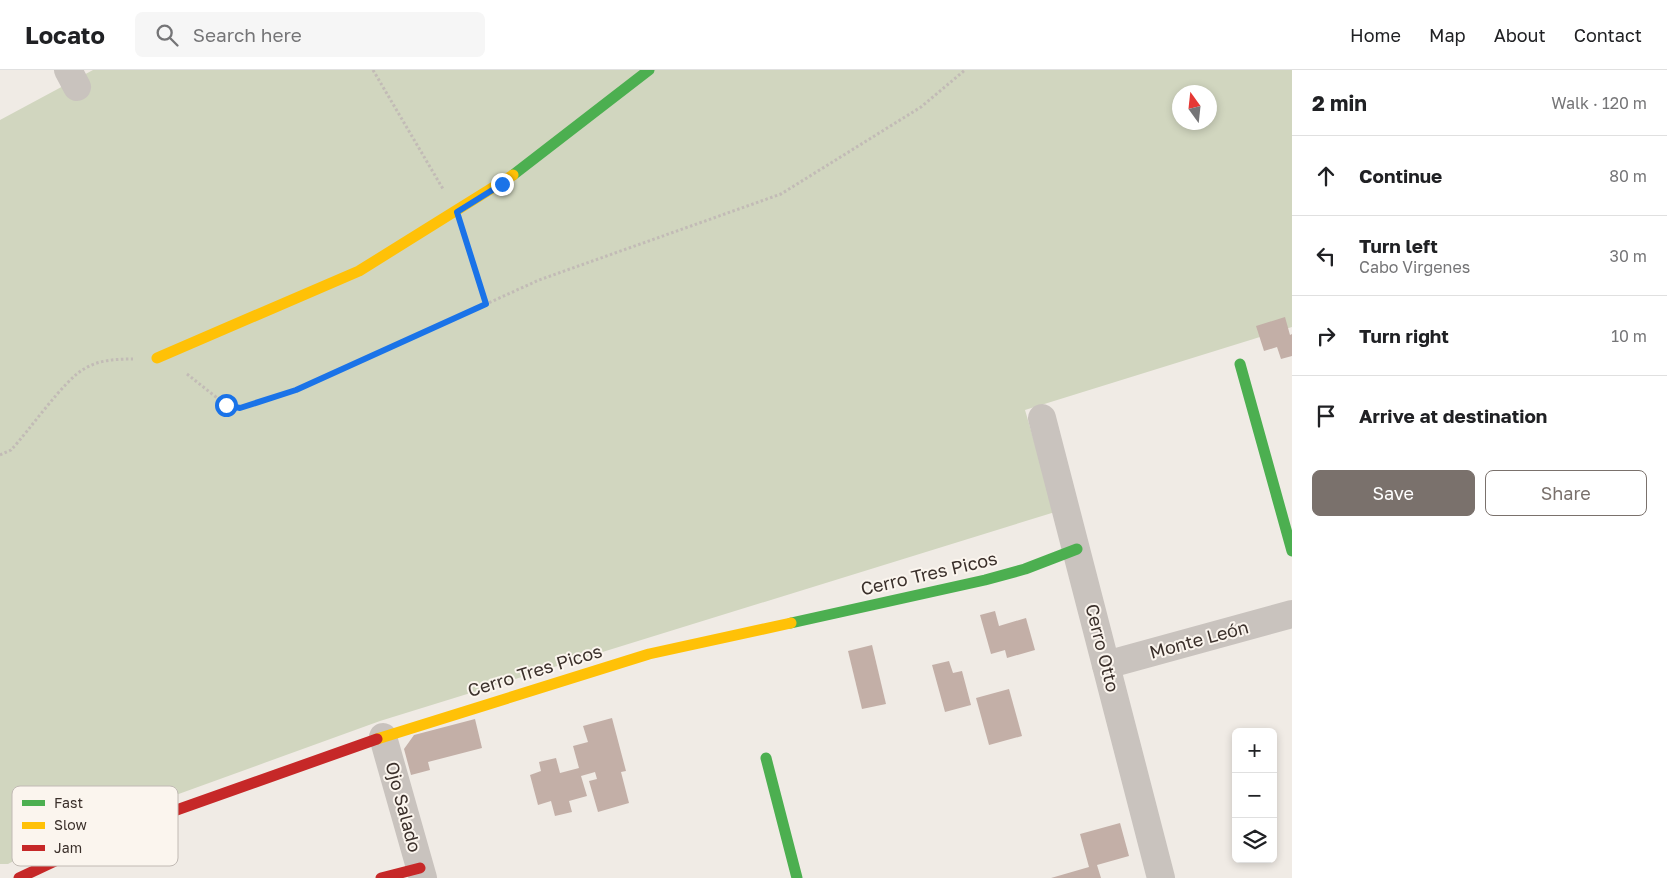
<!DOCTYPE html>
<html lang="en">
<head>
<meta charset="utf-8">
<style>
	:root { --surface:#fff; --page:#f6f6f6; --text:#202124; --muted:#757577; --line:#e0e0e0; --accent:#7a716c }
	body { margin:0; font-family:"Golos Text",sans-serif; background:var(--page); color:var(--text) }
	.controls { position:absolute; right:15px; bottom:15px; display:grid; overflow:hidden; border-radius:8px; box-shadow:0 2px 8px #0003 }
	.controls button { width:45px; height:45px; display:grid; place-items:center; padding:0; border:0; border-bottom:1px solid var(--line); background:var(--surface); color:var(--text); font:25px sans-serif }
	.compass { position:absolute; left:1172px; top:15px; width:45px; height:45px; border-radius:50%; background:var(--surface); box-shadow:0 2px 8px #0003; rotate:345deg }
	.stop { position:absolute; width:15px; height:15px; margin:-11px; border:4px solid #1a73e8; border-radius:50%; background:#fff }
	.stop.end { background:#1a73e8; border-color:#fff; box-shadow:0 1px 5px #0008 }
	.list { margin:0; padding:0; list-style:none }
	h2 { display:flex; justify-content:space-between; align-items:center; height:65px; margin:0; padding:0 20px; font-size:21px }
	h2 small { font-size:16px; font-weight:400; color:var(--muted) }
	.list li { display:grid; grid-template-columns:32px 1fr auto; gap:15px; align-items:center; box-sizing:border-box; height:80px; padding:0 20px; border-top:1px solid var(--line) }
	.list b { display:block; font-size:19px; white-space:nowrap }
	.list p { margin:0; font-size:16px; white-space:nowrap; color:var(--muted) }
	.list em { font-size:16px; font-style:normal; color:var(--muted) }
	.actions { display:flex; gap:10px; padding:15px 20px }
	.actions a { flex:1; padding:11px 0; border:1px solid var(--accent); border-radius:8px; text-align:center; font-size:18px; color:var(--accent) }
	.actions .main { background:var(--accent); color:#fff }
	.icon { flex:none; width:28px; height:28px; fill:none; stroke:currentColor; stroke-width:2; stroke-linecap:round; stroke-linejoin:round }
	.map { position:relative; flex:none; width:1292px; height:808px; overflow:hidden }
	header { display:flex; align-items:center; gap:30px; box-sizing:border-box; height:70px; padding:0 25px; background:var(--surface); border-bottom:1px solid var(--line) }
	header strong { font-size:24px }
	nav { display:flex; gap:28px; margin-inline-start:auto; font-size:18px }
	.search { width:350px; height:45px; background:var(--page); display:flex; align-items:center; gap:12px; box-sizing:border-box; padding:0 18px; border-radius:8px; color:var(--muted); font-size:19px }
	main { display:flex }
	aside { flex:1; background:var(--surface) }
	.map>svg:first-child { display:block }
	.green { fill:#d1d6bf; fill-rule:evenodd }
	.building { fill:#c3afa7 }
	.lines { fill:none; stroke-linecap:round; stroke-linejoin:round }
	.path { stroke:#c2bbb6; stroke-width:3; stroke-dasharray:2.5 2.5; stroke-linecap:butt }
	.street { stroke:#c9c3be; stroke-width:28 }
	.fast { stroke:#4caf50; stroke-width:11 }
	.slow { stroke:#ffc107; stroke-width:11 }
	.jam { stroke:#c62828; stroke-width:11 }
	.route { stroke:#1a73e8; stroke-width:6 }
	.labels { text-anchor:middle; stroke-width:4; stroke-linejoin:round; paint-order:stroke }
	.street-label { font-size:18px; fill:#3b302b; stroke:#fbf5ee }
	.key { fill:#fbf5ee; stroke:#c1bab4; stroke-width:1 }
	.key-label { font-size:14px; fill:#3b302b }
</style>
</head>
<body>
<header>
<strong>Locato</strong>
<div class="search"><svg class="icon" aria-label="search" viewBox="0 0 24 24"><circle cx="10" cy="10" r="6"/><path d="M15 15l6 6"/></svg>Search here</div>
<nav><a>Home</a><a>Map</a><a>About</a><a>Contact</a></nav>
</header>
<main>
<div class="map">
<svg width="1292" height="808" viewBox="0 0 1292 808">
	<rect width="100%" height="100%" fill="#f0ebe5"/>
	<!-- green -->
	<path class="green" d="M93,0H1292V257L1025,340L1055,442L380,651L57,768L8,794H0V50ZM1180,22H1210V52H1180Z"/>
	<!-- building -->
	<g class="building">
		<polygon points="1285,247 1290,265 1292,264 1292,286 1281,289 1277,277 1264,281 1256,256"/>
		<polygon points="995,541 999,556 1026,548 1035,580 1007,588 1005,580 991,584 980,545"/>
		<polygon points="872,575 886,634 862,639 848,581"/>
		<polygon points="949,591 953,603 962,601 971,635 945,642 932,595"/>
		<polygon points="1009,619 1022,666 989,675 976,628"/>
		<polygon points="612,648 626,701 621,702 629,733 598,742 589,711 597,709 595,702 581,706 587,726 569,731 572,742 555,746 551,731 538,735 530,705 541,701 539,692 556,688 560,703 579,698 573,676 588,672 583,656"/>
		<polygon points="475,649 482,678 428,692 430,700 411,705 404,679 414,665"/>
		<polygon points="1120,753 1129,786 1097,795 1101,808 1051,808 1089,797 1080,764"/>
	</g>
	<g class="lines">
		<!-- path -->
		<g class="path">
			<polyline points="373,0 443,119"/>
			<polyline points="464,166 486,234"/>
			<polyline points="187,304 226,335 240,338 297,320 539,210 781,124 921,37 965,0"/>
			<path d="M0,385L11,380C29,361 64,310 84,299C98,290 116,289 133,289"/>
		</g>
		<!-- street -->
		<g class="street">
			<polyline points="68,0 77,17"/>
			<polyline points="1042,348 1161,808"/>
			<polyline points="1106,595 1292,544"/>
			<polyline points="383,667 423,808"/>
		</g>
		<!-- fast -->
		<g class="fast">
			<polyline points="513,105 649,0"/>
			<polyline points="1240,294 1292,481"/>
			<polyline points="791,553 985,510 1025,499 1077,479"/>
			<polyline points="766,688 797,808"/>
		</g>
		<!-- slow -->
		<g class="slow">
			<polyline points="157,288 359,201 513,105"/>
			<polyline points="377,669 649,584 791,553"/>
		</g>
		<!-- jam -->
		<g class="jam">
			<polyline points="19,808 123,759 377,669"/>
			<polyline points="381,808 420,798"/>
		</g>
	</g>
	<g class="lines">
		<!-- route -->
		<polyline class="route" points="226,335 240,338 296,320 486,234 457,142 502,114"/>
	</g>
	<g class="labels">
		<!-- street labels -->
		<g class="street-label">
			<text transform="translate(929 504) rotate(-13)" y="6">Cerro Tres Picos</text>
			<text transform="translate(1199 570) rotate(-15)" y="6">Monte León</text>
			<text transform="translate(1102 578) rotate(76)" y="6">Cerro Otto</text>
			<text transform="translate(535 601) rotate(-17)" y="6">Cerro Tres Picos</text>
			<text transform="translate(403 737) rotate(75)" y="6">Ojo Salado</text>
		</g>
	</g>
	<!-- legend -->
	<rect x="12" y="716" width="166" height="80" rx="8" class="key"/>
	<rect x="22" y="730" width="23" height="6" fill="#4caf50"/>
	<rect x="22" y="752" width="23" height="7" fill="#ffc107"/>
	<rect x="22" y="775" width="23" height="6" fill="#c62828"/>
	<g class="key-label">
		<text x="54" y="738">Fast</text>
		<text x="54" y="760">Slow</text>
		<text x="54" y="783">Jam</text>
	</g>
</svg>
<div class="controls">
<button>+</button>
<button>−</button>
<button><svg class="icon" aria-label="layers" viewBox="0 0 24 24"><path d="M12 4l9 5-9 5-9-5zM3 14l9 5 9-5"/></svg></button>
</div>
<svg class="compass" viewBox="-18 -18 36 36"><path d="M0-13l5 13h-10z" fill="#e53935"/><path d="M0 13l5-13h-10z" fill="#757577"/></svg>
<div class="stop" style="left:226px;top:335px"></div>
<div class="stop end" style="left:502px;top:114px"></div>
</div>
<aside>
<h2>2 min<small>Walk · 120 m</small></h2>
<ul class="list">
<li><svg class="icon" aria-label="ahead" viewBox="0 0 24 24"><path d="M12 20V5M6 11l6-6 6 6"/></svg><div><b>Continue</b></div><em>80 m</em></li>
<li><svg class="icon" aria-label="left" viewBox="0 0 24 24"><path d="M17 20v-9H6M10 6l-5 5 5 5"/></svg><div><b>Turn left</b><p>Cabo Virgenes</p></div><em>30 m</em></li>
<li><svg class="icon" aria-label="right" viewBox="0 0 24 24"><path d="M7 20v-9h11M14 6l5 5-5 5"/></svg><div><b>Turn right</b></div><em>10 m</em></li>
<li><svg class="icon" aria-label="arrive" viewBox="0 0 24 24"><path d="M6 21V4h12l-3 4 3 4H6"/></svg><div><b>Arrive at destination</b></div></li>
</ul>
<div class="actions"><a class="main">Save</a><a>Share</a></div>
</aside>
</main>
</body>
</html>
